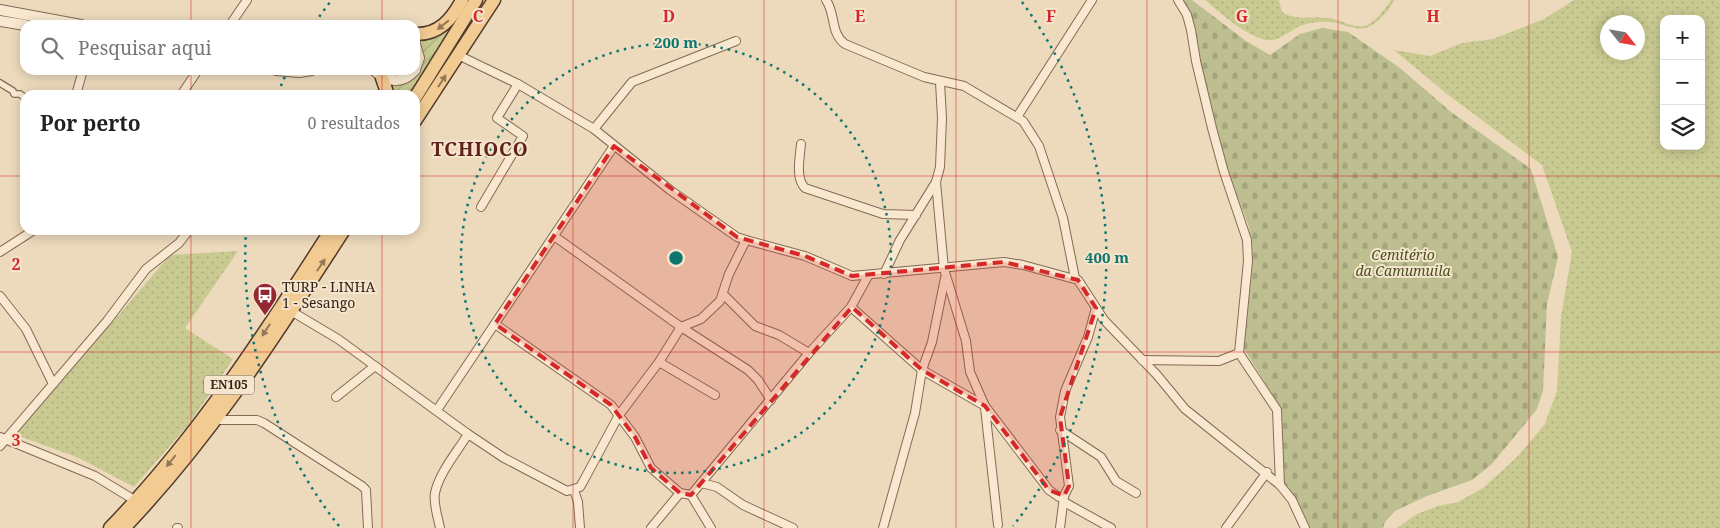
<!DOCTYPE html>
<html lang="pt">
<head>
<meta charset="utf-8">
<style>
	:root { --surface:#fff; --page:#f6f6f6; --text:#222; --muted:#767676; --line:#e0e0e0 }
	body { margin:0; font-family:"Noto Serif",serif; background:var(--page); color:var(--text) }
	.controls { position:absolute; right:15px; top:15px; display:grid; overflow:hidden; border-radius:10px; box-shadow:0 2px 12px #0003 }
	.controls button { width:45px; height:45px; display:grid; place-items:center; padding:0; border:0; border-bottom:1px solid var(--line); background:var(--surface); color:var(--text); font:25px sans-serif }
	.compass { position:absolute; left:1600px; top:15px; width:45px; height:45px; border-radius:50%; background:var(--surface); box-shadow:0 2px 12px #0003; rotate:121deg }
	.list { margin:0; padding:0; list-style:none }
	h2 { display:flex; justify-content:space-between; align-items:center; height:65px; margin:0; padding:0 20px; font-size:21px }
	h2 small { font-size:16px; font-weight:400; color:var(--muted) }
	.icon { flex:none; width:28px; height:28px; fill:none; stroke:currentColor; stroke-width:2; stroke-linecap:round; stroke-linejoin:round }
	.map { position:relative; flex:none; width:1720px; height:528px; overflow:hidden }
	.search { position:absolute; background:var(--surface); box-shadow:0 2px 12px #0003; left:20px; top:20px; width:400px; height:55px; display:flex; align-items:center; gap:12px; box-sizing:border-box; padding:0 18px; border-radius:15px; color:var(--muted); font-size:19px }
	.panel { position:absolute; background:var(--surface); box-shadow:0 2px 12px #0003; left:20px; top:90px; width:400px; height:145px; border-radius:15px }
	.map>svg:first-child { display:block }
	.grass { fill:url(#grass-dots); fill-rule:evenodd }
	.cemetery { fill:url(#cemetery-stones) }
	.garden { fill:url(#garden-furrows) }
	.lines { fill:none; stroke-linecap:round; stroke-linejoin:round }
	.pedestrian-casing { stroke:#846a56; stroke-width:8 }
	.minor-casing { stroke:#846a56; stroke-width:10 }
	.tertiary-casing { stroke:#846a56; stroke-width:12 }
	.primary-casing { stroke:#51392b; stroke-width:15 }
	.pedestrian { stroke:#f8e8cf; stroke-width:5.5 }
	.minor { stroke:#f8e8cf; stroke-width:8 }
	.tertiary { stroke:#f8e8cf; stroke-width:10 }
	.primary { stroke:#f2cb93; stroke-width:12 }
	.oneway { fill:#927857 }
	.marked { fill:#d62828; fill-opacity:0.2; stroke:#d62828; stroke-width:4; stroke-dasharray:10 6; stroke-linejoin:round }
	.grid { fill:none; stroke:#d62828; stroke-width:1; stroke-opacity:0.55 }
	.ring { fill:none; stroke:#0f766e; stroke-width:2.5; stroke-dasharray:2.5 5 }
	.labels { text-anchor:middle; stroke-width:4; stroke-linejoin:round; paint-order:stroke }
	.shield { fill:#f5e5cc; stroke:#6d5e50; stroke-width:1 }
	.shield-label { font-size:12px; font-weight:bold; fill:#33241b }
	.park-label { font-size:14px; font-style:italic; fill:#495021; stroke:#f5e5cc }
	.poi-label { font-size:14px; fill:#33241b; stroke:#f5e5cc; text-anchor:start }
	.district-label { font-size:19px; font-weight:bold; letter-spacing:1px; fill:#60221b; stroke:#f5e5cc }
	.grid-label { font-size:16px; text-anchor:middle; font-weight:bold; fill:#d62828; stroke:#f5e5cc; stroke-width:4; stroke-linejoin:round; paint-order:stroke }
	.centre { fill:#0f766e; stroke:#f5e5cc; stroke-width:2.5 }
	.ring-label { font-size:15px; text-anchor:middle; font-weight:bold; fill:#0f766e; stroke:#f5e5cc; stroke-width:4; stroke-linejoin:round; paint-order:stroke }
</style>
</head>
<body>
<div class="map">
<svg width="1720" height="528" viewBox="0 0 1720 528">
	<defs>
		<pattern id="grass-dots" width="8" height="8" patternUnits="userSpaceOnUse" patternTransform="scale(1.25)"><rect width="8" height="8" fill="#c9ca91"/><path d="M2 2h.1M6 6h.1" fill="none" stroke="#adad7c" stroke-width="1.8" stroke-linecap="round"/></pattern>
		<pattern id="cemetery-stones" width="16" height="16" patternUnits="userSpaceOnUse" patternTransform="scale(1.25)"><rect width="16" height="16" fill="#bebf91"/><path d="M2 7V4a2 2 0 0 1 4 0v3zM10 15v-3a2 2 0 0 1 4 0v3z" fill="#a4a47c"/></pattern>
		<pattern id="garden-furrows" width="10" height="10" patternUnits="userSpaceOnUse" patternTransform="scale(1.25)"><rect width="10" height="10" fill="#c9ca91"/><path d="M-1 1l2-2M0 10L10 0M9 11l2-2" fill="none" stroke="#adad7c"/></pattern>
	</defs>
	<rect width="100%" height="100%" fill="#eddabc"/>
	<!-- grass -->
	<g class="grass">
		<path d="M1205,0H1279L1282,12C1297,21 1312,16 1328,18C1339,19 1352,28 1363,26C1374,25 1385,9 1391,0H1394C1389,10 1379,23 1368,27C1357,32 1342,23 1331,22C1321,21 1309,22 1300,26C1287,32 1278,44 1262,39C1241,32 1222,14 1205,0Z"/>
		<path d="M1574,0H1720V528H1397L1417,514L1438,506L1458,502L1483,488L1517,457L1545,424L1557,391L1561,317L1572,252L1542,165L1447,94L1394,50L1430,56L1462,43L1493,39L1544,19ZM1664,19H1701V146H1664ZM1638,22V52H1608V22Z"/>
		<polygon points="238,251 185,328 233,359 189,424 134,487 79,458 16,435 170,255"/>
	</g>
	<!-- cemetery -->
	<polygon class="cemetery" points="1183,0 1192,0 1246,41 1270,55 1300,34 1322,28 1348,32 1400,68 1451,112 1531,169 1558,257 1547,304 1543,391 1537,409 1492,464 1472,480 1427,496 1395,511 1385,522 1383,528 1309,528 1298,502 1284,484 1282,417 1279,405 1244,349 1253,260 1252,241 1248,224 1228,172 1200,60 1191,13"/>
	<!-- garden -->
	<path class="garden" d="M463,9L409,95H393L391,85C408,85 425,74 424,56C424,50 421,46 422,40L440,34Z"/>
	<g class="lines">
		<defs>
			<polyline id="pedestrian" points="0,83 13,91 14,94 20,94 25,98"/>
			<g id="minor">
				<path d="M826,0C836,14 830,33 845,44L924,77L964,86L1023,121L1039,146L1063,218L1075,278"/>
				<polyline points="1178,0 1187,15 1191,30 1196,61 1212,128 1224,172 1247,240 1248,261 1239,353 1277,410 1280,485"/>
				<polyline points="230,25 247,0"/>
				<polyline points="458,55 518,84 594,129 670,190 737,237 746,240 805,256 852,276 1004,262 1023,265 1078,280 1104,320 1157,375 1185,409 1280,485 1292,500 1305,528"/>
				<polyline points="76,95 83,70"/>
				<polyline points="181,95 198,70"/>
				<polyline points="1017,117 1092,0"/>
				<polyline points="594,129 632,82 736,41"/>
				<path d="M801,144C800,157 795,178 805,188L883,214L916,215"/>
				<polyline points="936,182 944,269 966,341 970,372 985,406 1049,490 1059,497 1064,496"/>
				<polyline points="481,207 523,136 497,118 518,84"/>
				<polyline points="554,236 681,327 748,370 758,380 771,400"/>
				<polyline points="0,252 34,230"/>
				<polyline points="884,274 900,240 936,182 940,167 942,118 940,82"/>
				<polyline points="723,294 755,326 779,335 809,353"/>
				<polyline points="0,296 26,329 53,384"/>
				<polyline points="851,307 922,370 985,406"/>
				<polyline points="291,311 338,339 468,434 504,458 567,491 580,487 584,480 619,415 659,362 681,327 701,319 720,301 729,274 746,240"/>
				<polyline points="495,324 611,405 635,437 651,468 680,493 691,495 711,528"/>
				<polyline points="1142,360 1219,361 1239,353"/>
				<polyline points="659,362 715,395"/>
				<polyline points="336,397 375,366"/>
				<polyline points="985,408 998,525"/>
				<polyline points="437,410 614,146"/>
				<polyline points="217,420 257,420 264,423 362,486 366,490 368,528"/>
				<polyline points="1060,430 1101,457 1116,481 1136,493"/>
				<polyline points="0,437 95,476 136,501"/>
				<polyline points="0,446 107,321 146,269 179,243 189,230"/>
				<polyline points="701,483 717,487 743,505 793,528"/>
				<polyline points="574,490 578,502 580,528"/>
				<polyline points="691,495 809,353 851,307 868,276"/>
				<polyline points="1064,502 1111,528"/>
				<polyline points="177,528 178,528"/>
				<path d="M440,528C438,517 433,504 435,493C439,473 457,452 468,434"/>
				<polyline points="651,528 680,493"/>
				<polyline points="883,528 915,413 922,370 932,342 945,278"/>
				<polyline points="1060,528 1064,496 1069,486 1060,417 1065,391 1088,337 1096,308"/>
				<polyline points="1226,528 1267,472"/>
			</g>
			<g id="tertiary">
				<polyline points="0,10 81,25"/>
				<polyline points="0,21 25,25"/>
				<polyline points="415,44 419,58 415,69"/>
				<polyline points="276,70 299,72 312,70"/>
				<path d="M374,70C387,82 402,85 415,70"/>
			</g>
			<g id="primary">
				<path d="M415,34C439,35 452,19 462,0"/>
				<polyline points="382,78 388,95"/>
				<polyline points="415,98 476,0"/>
				<polyline points="415,121 494,0"/>
				<path d="M110,528C197,438 264,335 331,230"/>
				<path d="M124,528C212,436 275,336 344,230"/>
			</g>
		</defs>
		<!-- pedestrian casing -->
		<use href="#pedestrian" class="pedestrian-casing"/>
		<!-- minor casing -->
		<use href="#minor" class="minor-casing"/>
		<!-- tertiary casing -->
		<use href="#tertiary" class="tertiary-casing"/>
		<!-- primary casing -->
		<use href="#primary" class="primary-casing"/>
		<!-- pedestrian -->
		<use href="#pedestrian" class="pedestrian"/>
		<!-- minor -->
		<use href="#minor" class="minor"/>
		<!-- tertiary -->
		<use href="#tertiary" class="tertiary"/>
		<!-- primary -->
		<use href="#primary" class="primary"/>
	</g>
	<!-- one-way arrows -->
	<defs><path id="oneway-solid" d="M-6-.8H1V-3.2L6.5 0L1 3.2V.8H-6Z" transform="scale(1.25)"/></defs>
	<g class="oneway">
		<use href="#oneway-solid" transform="translate(443 25) rotate(142)"/>
		<use href="#oneway-solid" transform="translate(442 81) rotate(-57)"/>
		<use href="#oneway-solid" transform="translate(321 265) rotate(-56)"/>
		<use href="#oneway-solid" transform="translate(266 330) rotate(123)"/>
		<use href="#oneway-solid" transform="translate(171 461) rotate(129)"/>
	</g>
	<!-- marked area -->
	<path class="marked" d="M614,146L737,237L805,256L852,276L1004,262L1078,280L1096,308L1060,417L1069,486L1064,496L1049,490L985,406L922,370L852,307L691,495L680,493L651,468L635,437L611,405L495,324Z"/>
	<!-- grid -->
	<path class="grid" d="M191,0V25M382,0V25M573,0V528M764,0V528M956,0V528M1147,0V528M1338,0V528M1529,0V528M191,70V95M382,70V95M0,176H25M415,176H1720M191,230V528M382,230V528M0,352H1720"/>
	<!-- distance rings -->
	<g class="ring">
		<circle cx="676" cy="258" r="215"/>
		<path d="M339 526A431 431 0 0 1 246 232M278 93A431 431 0 0 1 287 72M315 23A431 431 0 0 1 330 2M1022 2A431 431 0 0 1 1013 526"/>
	</g>
	<!-- icons -->
	<defs>
		<symbol id="bus-pin" viewBox="-11 -11 22 30"><path d="M0 17L-7.5 6A9.5 9.5 0 1 1 7.5 6Z" fill="#932732" stroke="#f5e5cc"/><path d="M-5-6H5V4H4V6H2V4H-2V6H-4V4H-5ZM-3.5-4V0h7V-4ZM-3.5 1.2v1.5H-2V1.2ZM2 1.2v1.5H3.5V1.2Z" fill="#fff"/></symbol>
	</defs>
	<g fill-rule="evenodd">
		<use href="#bus-pin" x="251" y="281" width="28" height="38"/>
	</g>
	<g class="labels">
		<!-- shield labels -->
		<rect class="shield" x="204" y="375.5" width="50" height="19" rx="4"/>
		<g class="shield-label">
			<text x="229" y="389">EN105</text>
		</g>
		<!-- park labels -->
		<g class="park-label">
			<text x="1403" y="260">Cemitério<tspan x="1403" dy="16">da Camumuila</tspan></text>
		</g>
		<!-- poi labels -->
		<g class="poi-label">
			<text x="282" y="292">TURP - LINHA<tspan x="282" dy="16">1 - Sesango</tspan></text>
		</g>
		<!-- district labels -->
		<g class="district-label">
			<text x="480" y="156">TCHIOCO</text>
		</g>
	</g>
	<g class="grid-label">
		<text x="478" y="22">C</text>
		<text x="669" y="22">D</text>
		<text x="860" y="22">E</text>
		<text x="1051" y="22">F</text>
		<text x="1242" y="22">G</text>
		<text x="1433" y="22">H</text>
		<text x="16" y="270">2</text>
		<text x="16" y="446">3</text>
	</g>
	<circle cx="676" cy="258" r="8" class="centre"/>
	<g class="ring-label">
		<text x="676" y="48">200 m</text>
		<text x="1107" y="263">400 m</text>
	</g>
</svg>
<div class="controls">
<button>+</button>
<button>−</button>
<button><svg class="icon" aria-label="layers" viewBox="0 0 24 24"><path d="M12 4l9 5-9 5-9-5zM3 14l9 5 9-5"/></svg></button>
</div>
<svg class="compass" viewBox="-18 -18 36 36"><path d="M0-13l5 13h-10z" fill="#e53935"/><path d="M0 13l5-13h-10z" fill="#767676"/></svg>
<div class="search"><svg class="icon" aria-label="search" viewBox="0 0 24 24"><circle cx="10" cy="10" r="6"/><path d="M15 15l6 6"/></svg>Pesquisar aqui</div>
<section class="panel">
<h2>Por perto<small>0 resultados</small></h2>
<ul class="list">
</ul>
</section>
</div>
</body>
</html>
